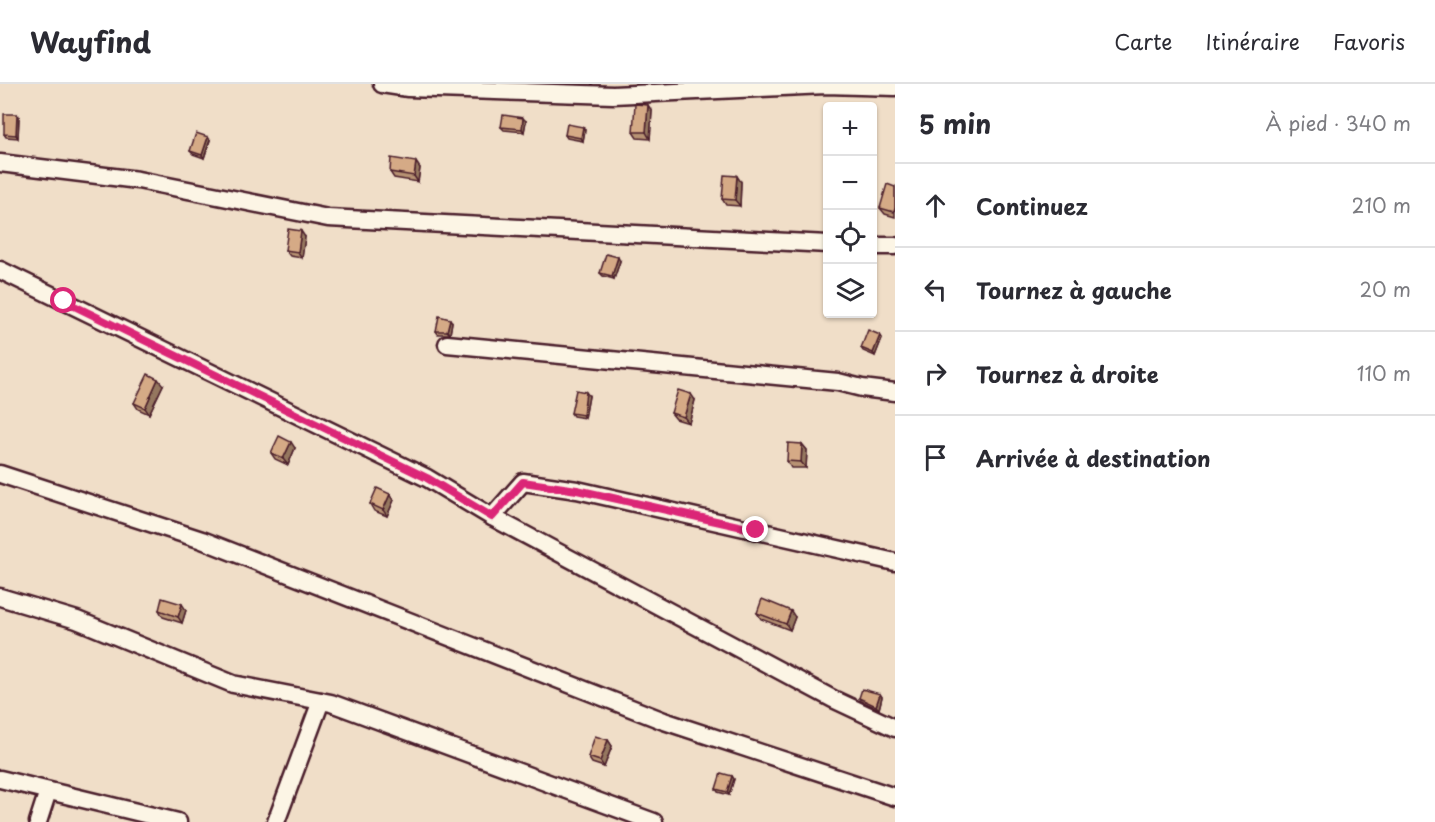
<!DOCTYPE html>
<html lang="fr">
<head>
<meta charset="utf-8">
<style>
	:root { --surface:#fff; --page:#f2f2f3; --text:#2b2b33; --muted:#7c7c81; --line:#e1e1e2 }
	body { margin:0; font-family:"Playpen Sans",sans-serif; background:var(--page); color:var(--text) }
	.controls { position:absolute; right:18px; top:18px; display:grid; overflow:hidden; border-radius:6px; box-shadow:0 2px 4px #0004 }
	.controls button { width:54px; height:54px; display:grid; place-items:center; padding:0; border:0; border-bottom:2px solid var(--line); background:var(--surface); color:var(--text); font:30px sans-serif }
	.stop { position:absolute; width:18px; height:18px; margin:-14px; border:4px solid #db2777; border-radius:50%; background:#fff }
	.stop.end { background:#db2777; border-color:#fff; box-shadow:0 2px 6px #0008 }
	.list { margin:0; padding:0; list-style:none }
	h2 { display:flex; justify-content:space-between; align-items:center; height:78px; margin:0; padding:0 24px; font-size:26px }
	h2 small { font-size:20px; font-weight:400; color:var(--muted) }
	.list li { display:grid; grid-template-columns:39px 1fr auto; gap:18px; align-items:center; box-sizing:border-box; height:84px; padding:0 24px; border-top:2px solid var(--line) }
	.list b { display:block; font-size:22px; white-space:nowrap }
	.list em { font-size:20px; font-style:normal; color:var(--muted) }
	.icon { flex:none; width:33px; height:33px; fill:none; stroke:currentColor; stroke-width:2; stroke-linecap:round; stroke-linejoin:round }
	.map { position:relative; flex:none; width:895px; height:738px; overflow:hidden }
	header { display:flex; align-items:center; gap:36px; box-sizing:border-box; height:84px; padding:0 30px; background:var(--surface); border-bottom:2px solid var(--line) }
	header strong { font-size:28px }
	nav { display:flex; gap:33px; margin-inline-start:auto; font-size:21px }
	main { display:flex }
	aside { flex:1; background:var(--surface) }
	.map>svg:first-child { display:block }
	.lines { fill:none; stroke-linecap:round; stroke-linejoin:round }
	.minor-casing { stroke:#4a1f2b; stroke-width:21 }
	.minor { stroke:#fcf5e5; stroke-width:16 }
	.wall { fill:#b79273; stroke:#4a1f2b; stroke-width:1.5 }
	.shaded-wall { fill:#95775e; stroke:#4a1f2b; stroke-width:1.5 }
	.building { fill:#d5aa86; stroke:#4a1f2b; stroke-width:1.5 }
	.route { stroke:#db2777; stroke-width:8 }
</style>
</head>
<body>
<header>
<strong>Wayfind</strong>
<nav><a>Carte</a><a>Itinéraire</a><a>Favoris</a></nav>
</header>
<main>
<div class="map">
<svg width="895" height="738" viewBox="0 0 895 738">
	<rect width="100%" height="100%" fill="#f0dec8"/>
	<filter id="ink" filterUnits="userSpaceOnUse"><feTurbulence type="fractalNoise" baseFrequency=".0167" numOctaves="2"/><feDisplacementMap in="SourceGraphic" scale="12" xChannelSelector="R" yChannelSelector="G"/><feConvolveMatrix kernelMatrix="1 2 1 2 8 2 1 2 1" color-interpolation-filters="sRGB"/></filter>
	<g filter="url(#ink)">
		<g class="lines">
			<defs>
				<g id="minor">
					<polyline points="382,0 408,4 613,11 826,1 895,3"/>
					<polyline points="0,79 138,96 328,134 828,160"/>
					<polyline points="872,162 895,162"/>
					<polyline points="0,186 427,394 492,433 833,615 895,644"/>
					<polyline points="447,260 838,298 862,304 895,308"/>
					<polyline points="0,390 202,456 664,637 895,713"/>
					<polyline points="492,433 523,398 577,406 895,478"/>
					<polyline points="0,513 77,536 233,600 331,619 654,738"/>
					<polyline points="0,695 178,738"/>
					<polyline points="38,738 48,707"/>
					<polyline points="276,738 321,617"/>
				</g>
			</defs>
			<!-- minor casing -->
			<use href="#minor" class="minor-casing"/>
			<!-- minor -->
			<use href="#minor" class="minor"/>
		</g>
		<!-- wall -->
		<g class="wall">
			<polygon points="652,27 650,55 637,54 633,48"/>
			<polygon points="19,33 18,54 6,53 4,50"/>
			<polygon points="526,37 524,48 504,46 501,43"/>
			<polygon points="583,43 585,46 583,57 567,54 565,51"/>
			<polygon points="210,56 204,74 193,70 190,67"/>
			<polygon points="420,84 418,98 394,94 390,88"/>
			<polygon points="741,98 740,122 726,121 722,115"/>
			<polygon points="895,103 895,133 885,130 880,124"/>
			<polygon points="305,153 302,174 290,172 285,166"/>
			<polygon points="620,177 614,195 603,192 600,189"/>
			<polygon points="452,238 450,250 438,250 436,247"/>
			<polygon points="880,251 882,254 875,272 863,267 861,264"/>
			<polygon points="163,301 149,330 138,325 134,319"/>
			<polygon points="589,312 585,334 573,332 571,329"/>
			<polygon points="695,316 689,339 676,335 671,329"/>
			<polygon points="802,360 807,366 806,384 791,384 787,377"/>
			<polygon points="295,364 288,381 275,375 271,369"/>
			<polygon points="394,416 387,432 374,427 370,420"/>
			<polygon points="159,526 186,526 182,539 163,533"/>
			<polygon points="757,529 795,533 790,546 761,535"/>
			<polygon points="880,610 882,613 879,625 861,617 859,614"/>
			<polygon points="608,656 612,662 604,683 592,679 588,673"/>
			<polygon points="732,692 734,695 729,711 718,708 716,705"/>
		</g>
		<!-- shaded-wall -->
		<g class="shaded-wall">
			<polygon points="648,21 652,27 650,55 646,48"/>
			<polygon points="17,30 19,33 18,54 16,51"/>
			<polygon points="523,34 526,37 524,48 522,45"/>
			<polygon points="583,43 585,46 583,57 581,54"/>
			<polygon points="208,53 210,56 204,74 202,71"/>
			<polygon points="416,78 420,84 418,98 414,92"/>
			<polygon points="737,92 741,98 740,122 735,116"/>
			<polygon points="301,147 305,153 302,174 298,168"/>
			<polygon points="618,173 620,177 614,195 612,192"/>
			<polygon points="450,235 452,238 450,250 447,247"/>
			<polygon points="880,251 882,254 875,272 873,269"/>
			<polygon points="158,295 163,301 149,330 145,324"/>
			<polygon points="586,308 589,312 585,334 583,331"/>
			<polygon points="691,310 695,316 689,339 684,333"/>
			<polygon points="291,358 295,364 288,381 283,375"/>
			<polygon points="802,360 807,366 806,384 801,378"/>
			<polygon points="390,410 394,416 387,432 383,426"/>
			<polygon points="182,520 186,526 182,539 178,533"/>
			<polygon points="791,527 795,533 790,546 786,540"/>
			<polygon points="880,610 882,613 879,625 876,622"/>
			<polygon points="608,656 612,662 604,683 600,677"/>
			<polygon points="732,692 734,695 729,711 727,708"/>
		</g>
		<!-- building -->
		<g class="building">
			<polygon points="635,20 648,21 646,48 633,48"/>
			<polygon points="4,30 17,30 16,51 4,50"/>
			<polygon points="503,31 523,34 522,45 501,43"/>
			<polygon points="567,40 583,43 581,54 565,51"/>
			<polygon points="196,49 208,53 202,71 190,67"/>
			<polygon points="391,74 416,78 414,92 390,88"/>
			<polygon points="724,91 737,92 735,116 722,115"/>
			<polygon points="887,100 895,103 895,124 894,128 880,124"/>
			<polygon points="288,145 301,147 298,168 285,166"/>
			<polygon points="606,170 618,173 612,192 600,189"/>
			<polygon points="439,232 450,235 447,247 436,247"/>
			<polygon points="868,246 880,251 873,269 861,264"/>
			<polygon points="148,290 158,295 145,324 134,319"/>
			<polygon points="576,306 586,308 583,331 571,329"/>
			<polygon points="678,306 691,310 684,333 671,329"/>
			<polygon points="279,352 291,358 283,375 271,369"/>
			<polygon points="788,359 802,360 801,378 787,377"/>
			<polygon points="377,404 390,410 383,426 370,420"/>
			<polygon points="162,514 182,520 178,533 159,526"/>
			<polygon points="762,515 791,527 786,540 757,529"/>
			<polygon points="862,605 880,610 876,622 859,614"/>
			<polygon points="595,652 608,656 600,677 588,673"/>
			<polygon points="721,689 732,692 727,708 716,705"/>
		</g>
	</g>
	<g class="lines" filter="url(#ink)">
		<!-- route -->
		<polyline class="route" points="64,217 427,394 492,433 523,398 577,406 756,446"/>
	</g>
</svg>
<div class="controls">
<button>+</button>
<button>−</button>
<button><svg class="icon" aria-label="locate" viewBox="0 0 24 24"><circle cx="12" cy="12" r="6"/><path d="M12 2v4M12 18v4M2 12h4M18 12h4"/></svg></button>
<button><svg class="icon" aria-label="layers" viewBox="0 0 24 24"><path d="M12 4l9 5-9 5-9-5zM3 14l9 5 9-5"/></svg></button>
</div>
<div class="stop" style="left:64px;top:217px"></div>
<div class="stop end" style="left:756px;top:446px"></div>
</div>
<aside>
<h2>5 min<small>À pied · 340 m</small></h2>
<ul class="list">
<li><svg class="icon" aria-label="ahead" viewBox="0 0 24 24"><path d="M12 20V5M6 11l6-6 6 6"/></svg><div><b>Continuez</b></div><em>210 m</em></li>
<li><svg class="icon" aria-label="left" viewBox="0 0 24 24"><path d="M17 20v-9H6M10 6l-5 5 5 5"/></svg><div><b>Tournez à gauche</b></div><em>20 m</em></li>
<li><svg class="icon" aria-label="right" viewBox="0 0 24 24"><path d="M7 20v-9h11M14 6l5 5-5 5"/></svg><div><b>Tournez à droite</b></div><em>110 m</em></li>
<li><svg class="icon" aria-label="arrive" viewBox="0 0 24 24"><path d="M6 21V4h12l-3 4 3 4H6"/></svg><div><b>Arrivée à destination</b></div></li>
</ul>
</aside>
</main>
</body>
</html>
